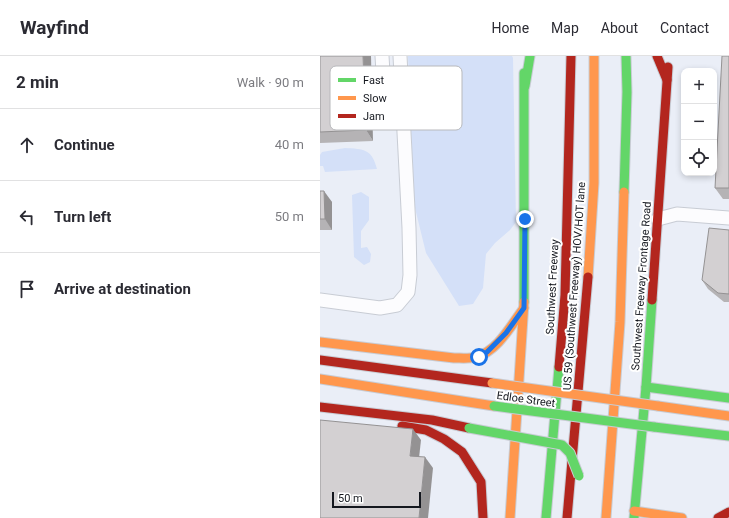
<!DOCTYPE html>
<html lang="en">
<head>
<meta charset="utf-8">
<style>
	:root { --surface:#fff; --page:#f7f7f7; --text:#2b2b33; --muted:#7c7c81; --line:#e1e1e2 }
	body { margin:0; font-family:Roboto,sans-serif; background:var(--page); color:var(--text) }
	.controls { position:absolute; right:12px; top:12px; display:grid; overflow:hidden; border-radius:8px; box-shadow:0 2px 6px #0003 }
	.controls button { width:36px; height:36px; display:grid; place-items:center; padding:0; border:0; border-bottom:1px solid var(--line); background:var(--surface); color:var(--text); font:20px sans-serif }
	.scale { position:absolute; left:12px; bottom:10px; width:89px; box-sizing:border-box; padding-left:4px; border:2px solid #14171e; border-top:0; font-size:11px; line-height:14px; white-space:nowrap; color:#14171e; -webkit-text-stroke:3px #fff; paint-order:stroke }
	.stop { position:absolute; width:12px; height:12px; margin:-9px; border:3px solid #1a73e8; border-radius:50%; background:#fff }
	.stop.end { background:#1a73e8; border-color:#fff; box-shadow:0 1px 4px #0008 }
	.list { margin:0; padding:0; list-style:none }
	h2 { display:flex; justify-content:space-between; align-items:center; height:52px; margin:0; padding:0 16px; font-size:17px }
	h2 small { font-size:13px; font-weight:400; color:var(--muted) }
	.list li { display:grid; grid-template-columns:26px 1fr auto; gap:12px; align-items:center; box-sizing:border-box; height:72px; padding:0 16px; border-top:1px solid var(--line) }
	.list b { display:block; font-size:15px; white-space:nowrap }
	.list em { font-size:13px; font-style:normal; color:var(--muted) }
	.icon { flex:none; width:22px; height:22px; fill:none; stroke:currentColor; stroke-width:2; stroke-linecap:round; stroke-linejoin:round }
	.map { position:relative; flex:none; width:409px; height:462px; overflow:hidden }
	header { display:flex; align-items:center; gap:24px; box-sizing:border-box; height:56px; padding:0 20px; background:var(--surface); border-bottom:1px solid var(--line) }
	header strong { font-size:19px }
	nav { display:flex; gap:22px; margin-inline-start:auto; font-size:14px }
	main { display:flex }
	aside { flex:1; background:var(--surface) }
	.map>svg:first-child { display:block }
	.green { fill:#d4e0f8 }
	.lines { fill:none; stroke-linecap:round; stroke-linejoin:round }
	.street-casing { stroke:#c8ccd4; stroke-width:15 }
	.fast-casing { stroke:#c8ccd4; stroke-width:11 }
	.slow-casing { stroke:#c8ccd4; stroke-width:11 }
	.jam-casing { stroke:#c8ccd4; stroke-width:11 }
	.street { stroke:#fcfcfe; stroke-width:13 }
	.fast { stroke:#63d668; stroke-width:9 }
	.slow { stroke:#ff974d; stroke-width:9 }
	.jam { stroke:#b3261e; stroke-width:9 }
	.fast-bridge-casing { stroke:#c8ccd4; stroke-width:11; stroke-linecap:butt }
	.slow-bridge-casing { stroke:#c8ccd4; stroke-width:11; stroke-linecap:butt }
	.fast-bridge { stroke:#63d668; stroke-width:9 }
	.slow-bridge { stroke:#ff974d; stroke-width:9 }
	.wall { fill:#b5b3b5 }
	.shaded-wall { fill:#949293 }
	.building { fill:#d3d0d2; stroke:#949293 }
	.route { stroke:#1a73e8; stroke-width:5 }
	.labels { text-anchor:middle; stroke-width:4; stroke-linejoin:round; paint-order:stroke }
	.street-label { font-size:11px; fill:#14171e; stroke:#fff }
	.key { fill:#fff; stroke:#b8b9bc; stroke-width:1 }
	.key-label { font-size:11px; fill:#14171e }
</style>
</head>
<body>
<header>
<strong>Wayfind</strong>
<nav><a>Home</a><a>Map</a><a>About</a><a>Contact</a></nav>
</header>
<main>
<aside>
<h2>2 min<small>Walk · 90 m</small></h2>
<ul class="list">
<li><svg class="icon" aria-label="ahead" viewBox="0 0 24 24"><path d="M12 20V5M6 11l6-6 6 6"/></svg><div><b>Continue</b></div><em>40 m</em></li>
<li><svg class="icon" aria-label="left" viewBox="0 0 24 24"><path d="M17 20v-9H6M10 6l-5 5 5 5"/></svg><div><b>Turn left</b></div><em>50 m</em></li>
<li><svg class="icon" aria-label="arrive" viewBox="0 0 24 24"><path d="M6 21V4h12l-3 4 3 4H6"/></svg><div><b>Arrive at destination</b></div></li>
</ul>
</aside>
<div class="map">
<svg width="409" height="462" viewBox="0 0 409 462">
	<rect width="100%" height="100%" fill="#eaeef7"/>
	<!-- green -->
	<g class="green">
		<polygon points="88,0 192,0 193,2 196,166 190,174 175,187 166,198 163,232 153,248 139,250 106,197 94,148"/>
		<path d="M25,92C44,93 52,93 57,113L5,116L3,110H0V99L2,96Z"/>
		<polygon points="41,136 49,141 49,164 41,175 41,192 47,191 51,198 50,206 44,209 34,201 32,139"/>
	</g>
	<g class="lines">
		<defs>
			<g id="street">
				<polyline points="62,0 64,33 83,56"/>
				<polyline points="338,163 357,158 409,162"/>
				<polyline points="0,244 60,252 77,249 88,236 90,219 89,172 80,0"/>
			</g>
			<g id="fast">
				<polyline points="204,17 204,246"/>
				<polyline points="205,30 210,0"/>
				<polyline points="304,136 307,36 306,0"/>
				<polyline points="326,331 409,342"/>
				<polyline points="334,371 409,380"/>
				<polyline points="226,462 239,311"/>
				<polyline points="314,462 326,331 332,244"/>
			</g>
			<g id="slow">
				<polyline points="268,221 274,127 274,0"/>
				<path d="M0,286L134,302C141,302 149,303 156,301C178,295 191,269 204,252"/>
				<polyline points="0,323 174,350"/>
				<polyline points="338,350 409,360"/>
				<polyline points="314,455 362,462"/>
				<polyline points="190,462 204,246"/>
				<polyline points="286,462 300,266 304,136"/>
			</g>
			<g id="jam">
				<polyline points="337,0 347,24"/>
				<polyline points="332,244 348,11"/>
				<polyline points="0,304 172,327"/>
				<polyline points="239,311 245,239 251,0"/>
				<polyline points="0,351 112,364 149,372"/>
				<polyline points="82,370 106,374 124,383 142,396 161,426 163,462"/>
				<polyline points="247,462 268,221"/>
				<polyline points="398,462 409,456"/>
			</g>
		</defs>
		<!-- street casing -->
		<use href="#street" class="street-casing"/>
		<!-- fast casing -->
		<use href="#fast" class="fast-casing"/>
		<!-- slow casing -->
		<use href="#slow" class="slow-casing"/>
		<!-- jam casing -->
		<use href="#jam" class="jam-casing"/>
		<!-- street -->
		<use href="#street" class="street"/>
		<!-- fast -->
		<use href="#fast" class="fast"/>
		<!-- slow -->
		<use href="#slow" class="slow"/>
		<!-- jam -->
		<use href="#jam" class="jam"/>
		<defs>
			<g id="fast-bridge">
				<polyline points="174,350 334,371"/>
				<polyline points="149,372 242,389 250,397 259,420"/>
			</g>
			<polyline id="slow-bridge" points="172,327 338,350"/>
		</defs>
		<!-- fast-bridge casing -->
		<use href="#fast-bridge" class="fast-bridge-casing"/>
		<!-- slow-bridge casing -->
		<use href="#slow-bridge" class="slow-bridge-casing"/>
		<!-- fast-bridge -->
		<use href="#fast-bridge" class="fast-bridge"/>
		<!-- slow-bridge -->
		<use href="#slow-bridge" class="slow-bridge"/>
	</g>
	<!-- wall -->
	<g class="wall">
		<polygon points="0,0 53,85 0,87"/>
		<polygon points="409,0 409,143 403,143 395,132"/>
		<polygon points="0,135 12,146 12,174 0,174"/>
		<polygon points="409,174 409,246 404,246 388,233 382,224"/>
	</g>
	<!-- shaded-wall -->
	<g class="shaded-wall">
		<polygon points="43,0 51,0 53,85 46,74"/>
		<polygon points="4,135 12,146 12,174 5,163"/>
		<polygon points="93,373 101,384 98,411 90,400"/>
		<polygon points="105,401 113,412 108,462 99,462"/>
	</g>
	<!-- building -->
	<g class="building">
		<polygon points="0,0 43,0 46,74 0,76"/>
		<polygon points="402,0 409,0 409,132 395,132"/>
		<polygon points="0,135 4,135 5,163 0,163"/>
		<polygon points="389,172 409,174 409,238 398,237 382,224"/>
		<polygon points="0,364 93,373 90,400 105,401 99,462 0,462"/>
	</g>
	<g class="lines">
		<!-- route -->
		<polyline class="route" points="159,301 167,296 186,277 204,252 205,163"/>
	</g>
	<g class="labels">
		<!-- street labels -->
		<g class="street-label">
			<text transform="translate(254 230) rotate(-86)" y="4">US 59 (Southwest Freeway) HOV/HOT lane</text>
			<text transform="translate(321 230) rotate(-86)" y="4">Southwest Freeway Frontage Road</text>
			<text transform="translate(232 231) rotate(-87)" y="4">Southwest Freeway</text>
			<text transform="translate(206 343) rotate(8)" y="4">Edloe Street</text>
		</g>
	</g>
	<!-- legend -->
	<rect x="10" y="10" width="132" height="64" rx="6" class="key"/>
	<rect x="18" y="22" width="18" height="4" fill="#63d668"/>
	<rect x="18" y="40" width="18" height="4" fill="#ff974d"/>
	<rect x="18" y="58" width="18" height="4" fill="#b3261e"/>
	<g class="key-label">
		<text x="43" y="28">Fast</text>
		<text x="43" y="46">Slow</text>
		<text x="43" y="64">Jam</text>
	</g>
</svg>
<div class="controls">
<button>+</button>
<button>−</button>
<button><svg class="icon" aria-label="locate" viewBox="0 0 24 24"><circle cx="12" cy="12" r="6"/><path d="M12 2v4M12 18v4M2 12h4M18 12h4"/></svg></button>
</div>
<div class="scale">50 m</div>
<div class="stop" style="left:159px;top:301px"></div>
<div class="stop end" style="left:205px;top:163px"></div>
</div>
</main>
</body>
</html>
